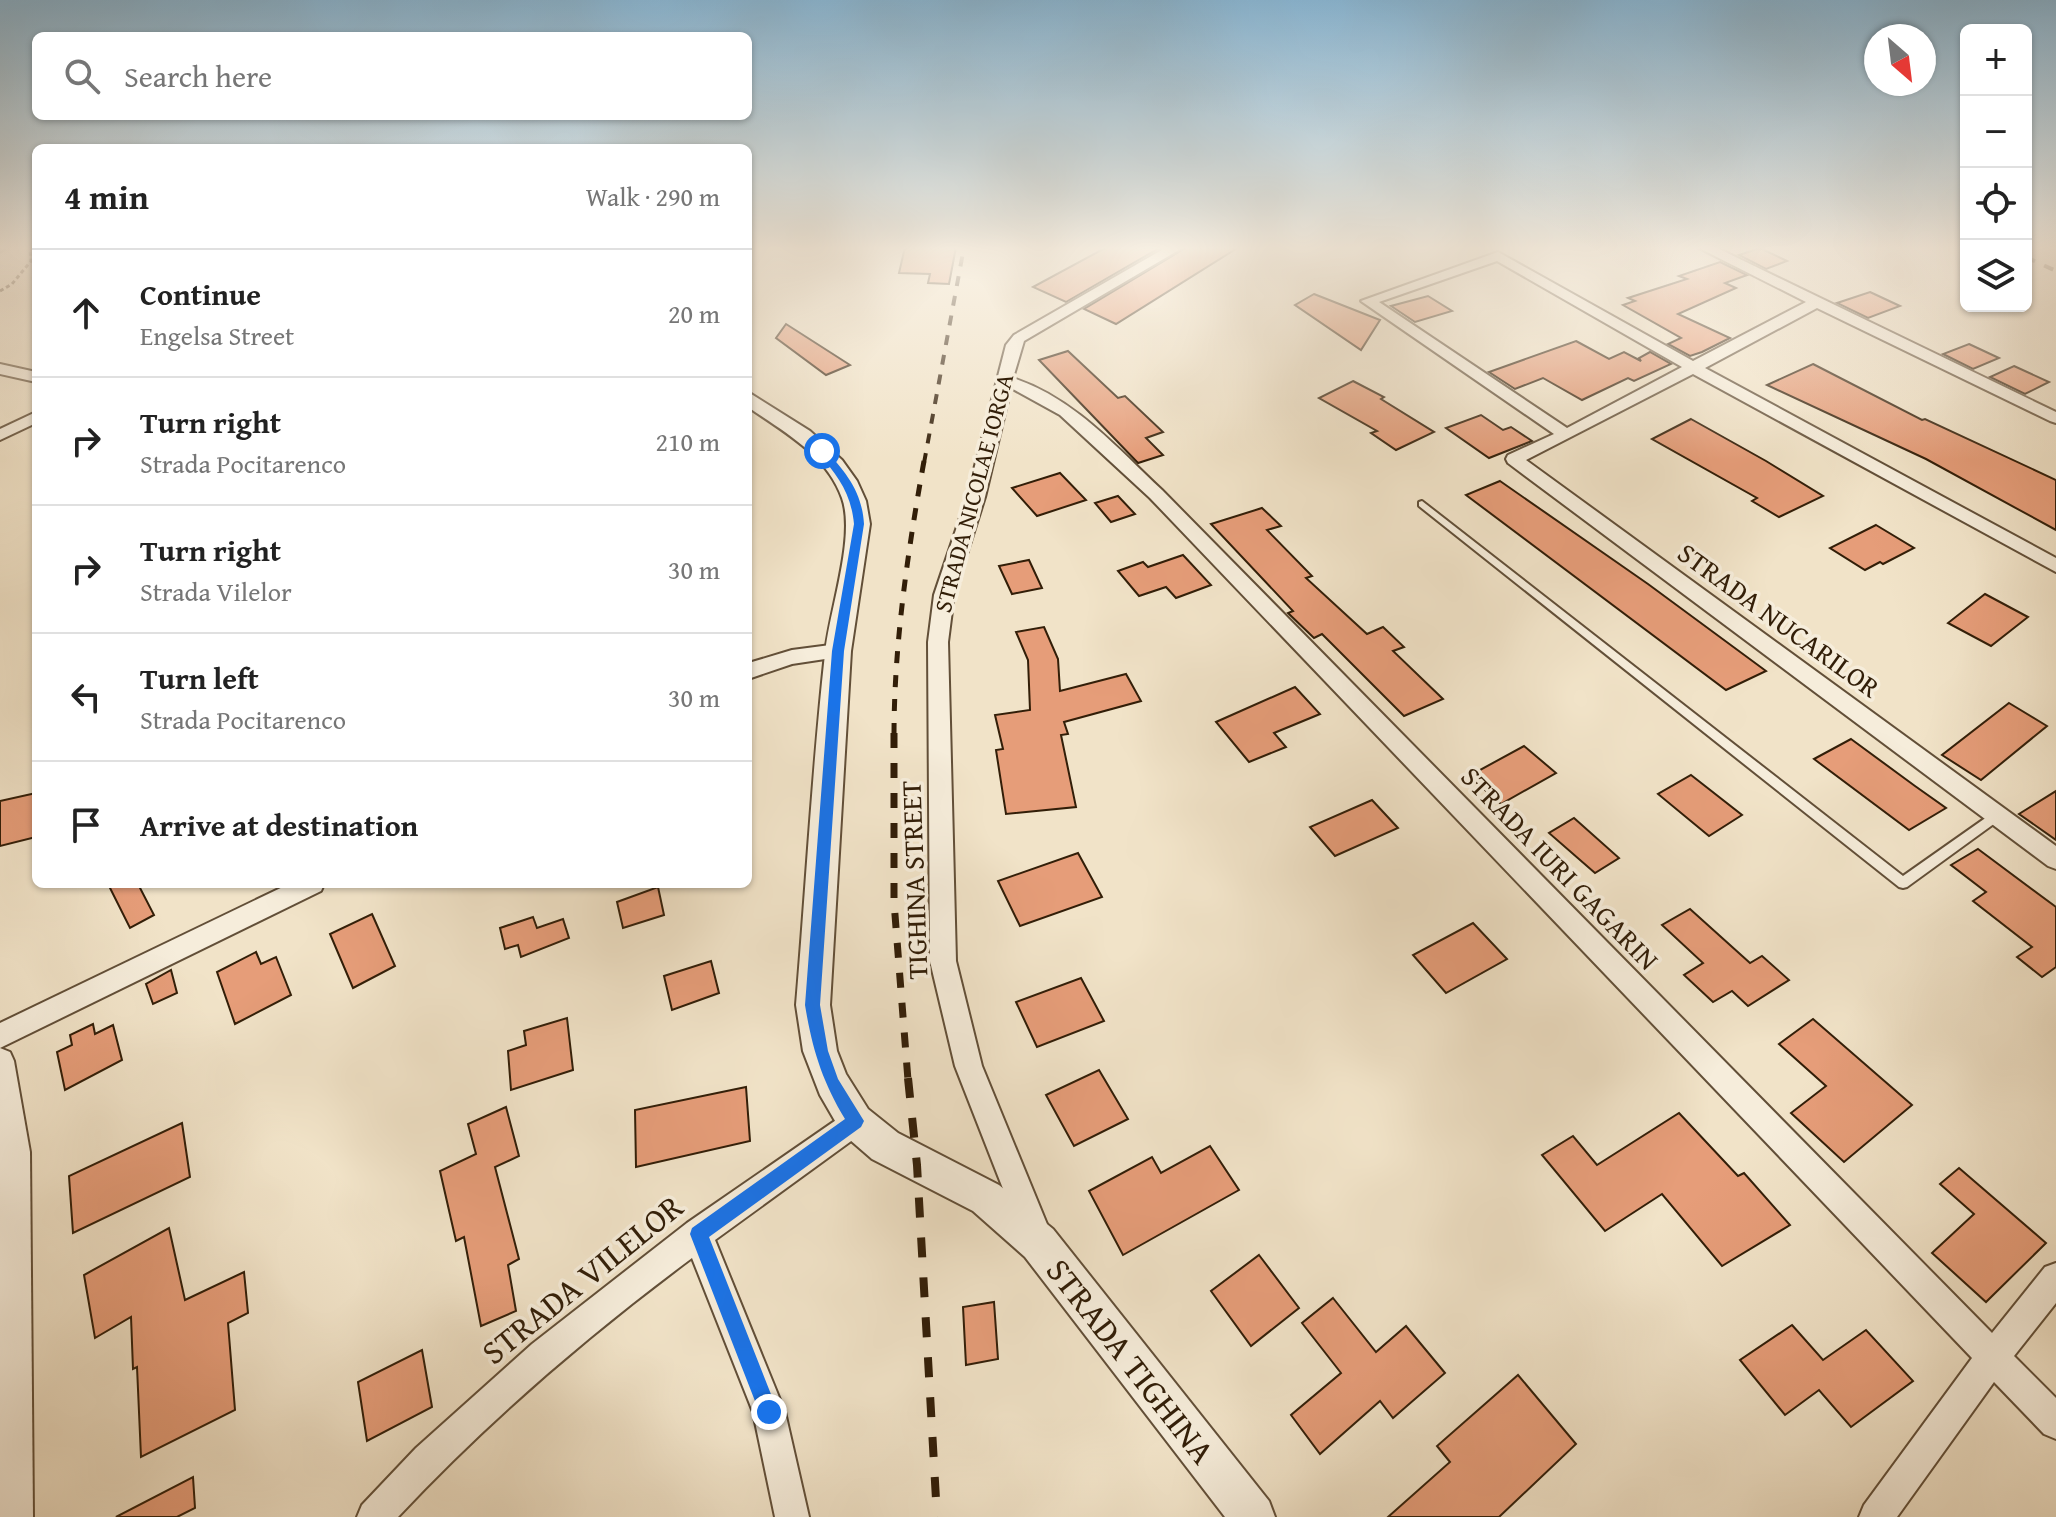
<!DOCTYPE html>
<html lang="en">
<head>
<meta charset="utf-8">
<style>
	:root { --surface:#fff; --page:#f2f2f2; --text:#222; --muted:#767676; --line:#e0e0e0 }
	body { margin:0; font-family:"Gentium Book Plus",serif; background:var(--page); color:var(--text) }
	.controls { position:absolute; right:24px; top:24px; display:grid; overflow:hidden; border-radius:12px; box-shadow:0 2px 6px #0004 }
	.controls button { width:72px; height:72px; display:grid; place-items:center; padding:0; border:0; border-bottom:2px solid var(--line); background:var(--surface); color:var(--text); font:40px sans-serif }
	.compass { position:absolute; left:1864px; top:24px; width:72px; height:72px; border-radius:50%; background:var(--surface); box-shadow:0 2px 6px #0004; rotate:152deg }
	.stop { position:absolute; width:24px; height:24px; margin:-18px; border:6px solid #1a73e8; border-radius:50%; background:#fff }
	.stop.end { background:#1a73e8; border-color:#fff; box-shadow:0 2px 8px #0008 }
	.list { margin:0; padding:0; list-style:none }
	h2 { display:flex; justify-content:space-between; align-items:center; height:104px; margin:0; padding:0 32px; font-size:34px }
	h2 small { font-size:26px; font-weight:400; color:var(--muted) }
	.list li { display:grid; grid-template-columns:52px 1fr auto; gap:24px; align-items:center; box-sizing:border-box; height:128px; padding:0 32px; border-top:2px solid var(--line) }
	.list b { display:block; font-size:30px; white-space:nowrap }
	.list p { margin:0; font-size:26px; white-space:nowrap; color:var(--muted) }
	.list em { font-size:26px; font-style:normal; color:var(--muted) }
	.icon { flex:none; width:44px; height:44px; fill:none; stroke:currentColor; stroke-width:2; stroke-linecap:round; stroke-linejoin:round }
	.map { position:relative; flex:none; width:2056px; height:1517px; overflow:hidden }
	.search { position:absolute; background:var(--surface); box-shadow:0 2px 6px #0004; left:32px; top:32px; width:720px; height:88px; display:flex; align-items:center; gap:20px; box-sizing:border-box; padding:0 28px; border-radius:12px; color:var(--muted); font-size:30px }
	.panel { position:absolute; background:var(--surface); box-shadow:0 2px 6px #0004; left:32px; top:144px; width:720px; height:744px; border-radius:12px }
	.map>svg:first-child { display:block }
	.lines { fill:none; stroke-linecap:round; stroke-linejoin:round }
	.stream { stroke:#727d75; stroke-width:5 }
	.building { fill:#e69d79; stroke:#321e08; stroke-width:2 }
	.service-casing { stroke:#624f38; stroke-width:4 }
	.minor-casing { stroke:#624f38; stroke-width:4 }
	.tertiary-casing { stroke:#624f38; stroke-width:4 }
	.path { stroke:#321e08; stroke-width:3; stroke-dasharray:4 3; stroke-linecap:butt }
	.service { fill:#f6eddb; fill-rule:evenodd }
	.minor { fill:#f6eddb; fill-rule:evenodd }
	.tertiary { fill:#f6eddb; fill-rule:evenodd }
	.rail-far3 { stroke:#321e08; stroke-width:4; stroke-dasharray:10 10; stroke-linecap:butt }
	.rail-far2 { stroke:#321e08; stroke-width:5; stroke-dasharray:12 12; stroke-linecap:butt }
	.rail-far1 { stroke:#321e08; stroke-width:7; stroke-dasharray:15 15; stroke-linecap:butt }
	.rail { stroke:#321e08; stroke-width:8; stroke-dasharray:20 20; stroke-linecap:butt }
	.route { fill:#1a73e8 }
	.labels { text-anchor:middle; stroke-width:7; stroke-linejoin:round; paint-order:stroke }
	.far-street-label { font-size:24px; fill:#321e08; stroke:#f6eddb }
	.street-label { font-size:28px; fill:#321e08; stroke:#f6eddb }
	.near-street-label { font-size:34px; fill:#321e08; stroke:#f6eddb }
</style>
</head>
<body>
<div class="map">
<svg width="2056" height="1517" viewBox="0 0 2056 1517">
	<rect width="100%" height="100%" fill="#f1e3c8"/>
	<filter id="stains"><feTurbulence type="fractalNoise" baseFrequency=".0025" numOctaves="4"/><feColorMatrix values="0 0 0 0 .2 0 0 0 0 .09 0 0 0 0 .02 0 0 0 .5 -.17"/></filter>
	<radialGradient id="worn" r=".72"><stop offset=".6" stop-color="#630" stop-opacity="0"/><stop offset="1" stop-color="#630" stop-opacity=".3"/></radialGradient>
	<g class="lines">
		<!-- stream -->
		<polyline class="stream" points="0,251 7,247"/>
	</g>
	<!-- building -->
	<g class="building">
		<polygon points="905,247 956,247 949,284 928,283 930,274 899,273"/>
		<polygon points="1107,247 1161,247 1066,302 1033,287"/>
		<polygon points="1187,247 1239,247 1116,324 1084,309"/>
		<polygon points="1760,248 1787,261 1766,269 1739,255"/>
		<polygon points="1720,262 1747,275 1725,283 1736,288 1678,314 1730,338 1702,352 1690,356 1668,344 1681,338 1623,305 1635,301 1628,298 1687,279 1679,276"/>
		<polygon points="1870,292 1900,306 1868,318 1837,303"/>
		<polygon points="1314,294 1380,320 1361,350 1295,305"/>
		<polygon points="1428,296 1452,311 1415,322 1391,306"/>
		<polygon points="786,324 850,365 826,375 776,338"/>
		<polygon points="1576,341 1609,359 1624,352 1641,361 1639,358 1650,352 1671,364 1634,381 1628,378 1582,400 1543,378 1515,389 1489,372"/>
		<polygon points="1969,344 1999,358 1973,369 1943,354"/>
		<polygon points="1068,351 1118,398 1125,396 1163,432 1146,438 1163,455 1138,463 1039,360"/>
		<polygon points="1813,364 1922,420 1925,419 2056,480 2056,530 1926,459 1767,385"/>
		<polygon points="2014,366 2049,382 2025,394 1990,377"/>
		<polygon points="1353,381 1384,397 1381,399 1434,432 1396,450 1371,433 1377,431 1319,398"/>
		<polygon points="1481,415 1503,430 1511,427 1532,441 1489,458 1446,428"/>
		<polygon points="1691,419 1766,461 1823,496 1779,517 1752,501 1757,498 1652,439"/>
		<polygon points="1060,473 1086,500 1037,516 1012,488"/>
		<polygon points="1500,481 1648,584 1766,671 1726,690 1466,495"/>
		<polygon points="1118,496 1135,514 1111,522 1095,503"/>
		<polygon points="1262,508 1281,526 1267,530 1312,576 1306,578 1367,634 1383,627 1404,647 1393,651 1443,699 1404,716 1322,634 1314,638 1288,613 1293,611 1211,524"/>
		<polygon points="1876,525 1914,548 1883,564 1880,562 1865,570 1830,548"/>
		<polygon points="1183,555 1211,585 1176,598 1166,587 1139,596 1118,571 1143,562 1148,567"/>
		<polygon points="1029,560 1042,588 1012,594 999,566"/>
		<polygon points="1985,594 2028,617 1991,646 1948,623"/>
		<polygon points="1044,627 1058,659 1060,691 1126,674 1141,701 1064,722 1068,734 1061,735 1076,807 1006,814 996,750 1003,749 995,715 1030,710 1028,660 1016,632"/>
		<polygon points="1295,687 1320,714 1274,733 1286,747 1249,762 1216,722"/>
		<polygon points="2009,703 2047,726 1981,780 1942,755"/>
		<polygon points="1851,739 1915,786 1946,808 1909,830 1814,759"/>
		<polygon points="1524,746 1556,773 1501,804 1469,776"/>
		<polygon points="1691,775 1742,815 1709,836 1658,794"/>
		<polygon points="2056,791 2056,840 2019,814"/>
		<polygon points="36,793 36,837 0,846 0,801"/>
		<polygon points="1372,800 1398,828 1335,856 1310,827"/>
		<polygon points="1574,818 1619,858 1595,873 1549,833"/>
		<polygon points="1978,849 2056,907 2056,967 2042,977 2017,957 2032,947 1973,901 1986,892 1951,865"/>
		<polygon points="1078,853 1102,897 1020,926 998,881"/>
		<polygon points="108,884 138,884 154,915 130,928"/>
		<polygon points="658,887 664,915 623,928 617,902"/>
		<polygon points="1690,909 1750,963 1762,956 1789,980 1748,1006 1732,991 1713,1002 1684,975 1703,963 1662,925"/>
		<polygon points="372,914 395,966 353,988 330,934"/>
		<polygon points="533,917 537,928 563,919 569,938 521,957 518,945 505,949 500,928"/>
		<polygon points="1473,923 1507,959 1446,993 1413,955"/>
		<polygon points="256,952 261,964 276,957 291,995 235,1024 217,972"/>
		<polygon points="711,961 719,993 672,1010 664,976"/>
		<polygon points="171,970 177,993 153,1004 146,984"/>
		<polygon points="1081,978 1104,1021 1037,1047 1016,1002"/>
		<polygon points="567,1018 573,1070 511,1090 508,1051 526,1045 524,1031"/>
		<polygon points="1813,1019 1912,1105 1844,1162 1791,1113 1826,1086 1779,1044"/>
		<polygon points="93,1024 95,1034 113,1025 122,1060 65,1090 57,1052 72,1045 70,1035"/>
		<polygon points="1099,1070 1128,1119 1074,1146 1046,1095"/>
		<polygon points="746,1087 750,1141 636,1167 635,1110"/>
		<polygon points="506,1107 519,1156 495,1167 519,1259 508,1265 516,1311 481,1326 464,1237 456,1241 440,1171 476,1154 468,1124"/>
		<polygon points="1679,1113 1738,1176 1744,1173 1790,1225 1722,1266 1662,1194 1605,1231 1542,1155 1573,1136 1597,1165"/>
		<polygon points="182,1123 190,1177 73,1233 69,1176"/>
		<polygon points="1210,1146 1239,1190 1123,1255 1089,1191 1152,1157 1161,1173"/>
		<polygon points="1959,1168 2046,1243 1986,1302 1932,1253 1974,1214 1940,1184"/>
		<polygon points="169,1228 185,1300 244,1272 248,1313 228,1323 235,1410 141,1457 137,1367 133,1369 131,1317 95,1338 84,1275"/>
		<polygon points="1259,1255 1299,1308 1251,1346 1211,1291"/>
		<polygon points="1333,1298 1376,1352 1406,1326 1445,1373 1393,1418 1380,1401 1320,1454 1291,1415 1341,1373 1302,1323"/>
		<polygon points="994,1302 998,1359 966,1365 963,1307"/>
		<polygon points="1792,1325 1823,1360 1866,1330 1913,1381 1851,1427 1819,1390 1785,1415 1740,1360"/>
		<polygon points="422,1350 432,1407 367,1441 358,1382"/>
		<polygon points="1518,1375 1576,1444 1499,1517 1388,1517 1450,1462 1437,1446"/>
		<polygon points="193,1477 195,1508 177,1517 116,1517"/>
	</g>
	<g class="lines">
		<defs>
			<polygon id="service" points="1422,501 1903,876 1994,812 2002,812 2004,815 2002,818 1907,887 1903,888 1899,887 1419,506 1419,502"/>
			<g id="minor">
				<path d="M1167,247H1184L1024,341L1013,378C1074,398 1117,448 1162,490L1992,1333L2045,1267L2056,1263V1303L2014,1356L2056,1398V1439L2044,1434L1994,1382L1897,1517H1859L1864,1505L1972,1358L1150,498L1060,415L1011,388L985,497L954,595L948,642L956,961L982,1066L1051,1234L1047,1245L1036,1249L1025,1245L955,1066L930,961L928,642L934,595L967,497L1006,345L1014,335Z"/>
				<path d="M1697,247H1715L2056,412V423L2050,421L1817,308L1705,368L2056,558V572L1693,374L1526,460L2056,846V869L2048,866L1508,463L1506,459L1508,455L1554,434L1361,301L1498,252L1693,361L1806,302ZM1497,261L1682,367L1567,428L1379,302Z"/>
				<polygon points="0,364 36,372 36,382 0,374"/>
				<polygon points="36,412 36,423 0,440 0,429"/>
				<polygon points="838,644 848,651 845,656 792,664 748,679 748,664 752,662 792,650"/>
				<polygon points="289,884 324,884 321,891 0,1048 0,1023"/>
				<polygon points="0,1048 10,1052 14,1061 30,1152 33,1517 0,1517"/>
				<path d="M855,1107L865,1111L869,1121L865,1131L715,1240L785,1412L809,1517H775L753,1412L692,1258C587,1336 488,1421 398,1517H357L362,1505L416,1448L532,1344L687,1223Z"/>
			</g>
			<path id="tertiary" d="M748,392L810,431L842,460L857,481L866,501L870,524L851,651L830,1005L837,1051L846,1074L868,1109L898,1133L999,1185L1053,1229L1269,1501L1275,1517H1225L1025,1257L973,1211L872,1159L842,1133L820,1095L803,1051L796,1005C806,888 812,770 825,654C829,611 856,537 842,498C827,455 784,432 748,407Z"/>
		</defs>
		<!-- service casing -->
		<use href="#service" class="service-casing"/>
		<!-- minor casing -->
		<use href="#minor" class="minor-casing"/>
		<!-- tertiary casing -->
		<use href="#tertiary" class="tertiary-casing"/>
		<!-- path -->
		<polyline class="path" points="0,291 12,284 31,261 30,248"/>
		<!-- service -->
		<use href="#service" class="service"/>
		<!-- minor -->
		<use href="#minor" class="minor"/>
		<!-- tertiary -->
		<use href="#tertiary" class="tertiary"/>
		<!-- rail-far3 -->
		<g class="rail-far3">
			<polyline points="2026,257 2056,271"/>
			<polyline points="924,463 964,247"/>
		</g>
		<!-- rail-far2 -->
		<path class="rail-far2" d="M894,735C894,644 908,550 924,461"/>
		<!-- rail-far1 -->
		<polyline class="rail-far1" points="894,733 894,902 908,1080"/>
		<!-- rail -->
		<polyline class="rail" points="908,1078 917,1165 937,1517"/>
	</g>
	<!-- sky -->
	<linearGradient id="sky" x2="0" y2="1"><stop stop-color="#89b8d7"/><stop offset="0.54" stop-color="#f9f2e6"/><stop offset="1" stop-color="#f9f2e6" stop-opacity="0"/></linearGradient>
	<rect width="2056" height="460" fill="url(#sky)"/>
	<!-- route -->
	<path class="route" d="M818,449H825C846,473 862,491 864,524L844,651L820,1005L828,1051L838,1079L864,1121L861,1127L709,1237L778,1412L775,1419L769,1422L762,1419L690,1234L692,1228L845,1119C822,1081 812,1048 805,1005L832,651L854,524C851,493 838,476 818,453Z"/>
	<g class="labels">
		<!-- far-street labels -->
		<g class="far-street-label">
			<text transform="translate(974 493) rotate(-75)" y="8">STRADA NICOLAE IORGA</text>
		</g>
		<!-- street labels -->
		<g class="street-label">
			<text transform="translate(1779 620) rotate(36)" y="10">STRADA NUCARILOR</text>
			<text transform="translate(1560 868) rotate(46)" y="10">STRADA IURI GAGARIN</text>
			<text transform="translate(914 880) rotate(-92)" y="10">TIGHINA STREET</text>
		</g>
		<!-- near-street labels -->
		<g class="near-street-label">
			<text transform="translate(582 1279) rotate(-39)" y="12">STRADA VILELOR</text>
			<text transform="translate(1131 1361) rotate(52)" y="12">STRADA TIGHINA</text>
		</g>
	</g>
	<rect width="100%" height="100%" filter="url(#stains)"/>
	<rect width="100%" height="100%" fill="url(#worn)"/>
</svg>
<div class="controls">
<button>+</button>
<button>−</button>
<button><svg class="icon" aria-label="locate" viewBox="0 0 24 24"><circle cx="12" cy="12" r="6"/><path d="M12 2v4M12 18v4M2 12h4M18 12h4"/></svg></button>
<button><svg class="icon" aria-label="layers" viewBox="0 0 24 24"><path d="M12 4l9 5-9 5-9-5zM3 14l9 5 9-5"/></svg></button>
</div>
<svg class="compass" viewBox="-18 -18 36 36"><path d="M0-13l5 13h-10z" fill="#e53935"/><path d="M0 13l5-13h-10z" fill="#767676"/></svg>
<div class="stop" style="left:822px;top:451px"></div>
<div class="stop end" style="left:769px;top:1412px"></div>
<div class="search"><svg class="icon" aria-label="search" viewBox="0 0 24 24"><circle cx="10" cy="10" r="6"/><path d="M15 15l6 6"/></svg>Search here</div>
<section class="panel">
<h2>4 min<small>Walk · 290 m</small></h2>
<ul class="list">
<li><svg class="icon" aria-label="ahead" viewBox="0 0 24 24"><path d="M12 20V5M6 11l6-6 6 6"/></svg><div><b>Continue</b><p>Engelsa Street</p></div><em>20 m</em></li>
<li><svg class="icon" aria-label="right" viewBox="0 0 24 24"><path d="M7 20v-9h11M14 6l5 5-5 5"/></svg><div><b>Turn right</b><p>Strada Pocitarenco</p></div><em>210 m</em></li>
<li><svg class="icon" aria-label="right" viewBox="0 0 24 24"><path d="M7 20v-9h11M14 6l5 5-5 5"/></svg><div><b>Turn right</b><p>Strada Vilelor</p></div><em>30 m</em></li>
<li><svg class="icon" aria-label="left" viewBox="0 0 24 24"><path d="M17 20v-9H6M10 6l-5 5 5 5"/></svg><div><b>Turn left</b><p>Strada Pocitarenco</p></div><em>30 m</em></li>
<li><svg class="icon" aria-label="arrive" viewBox="0 0 24 24"><path d="M6 21V4h12l-3 4 3 4H6"/></svg><div><b>Arrive at destination</b></div></li>
</ul>
</section>
</div>
</body>
</html>
